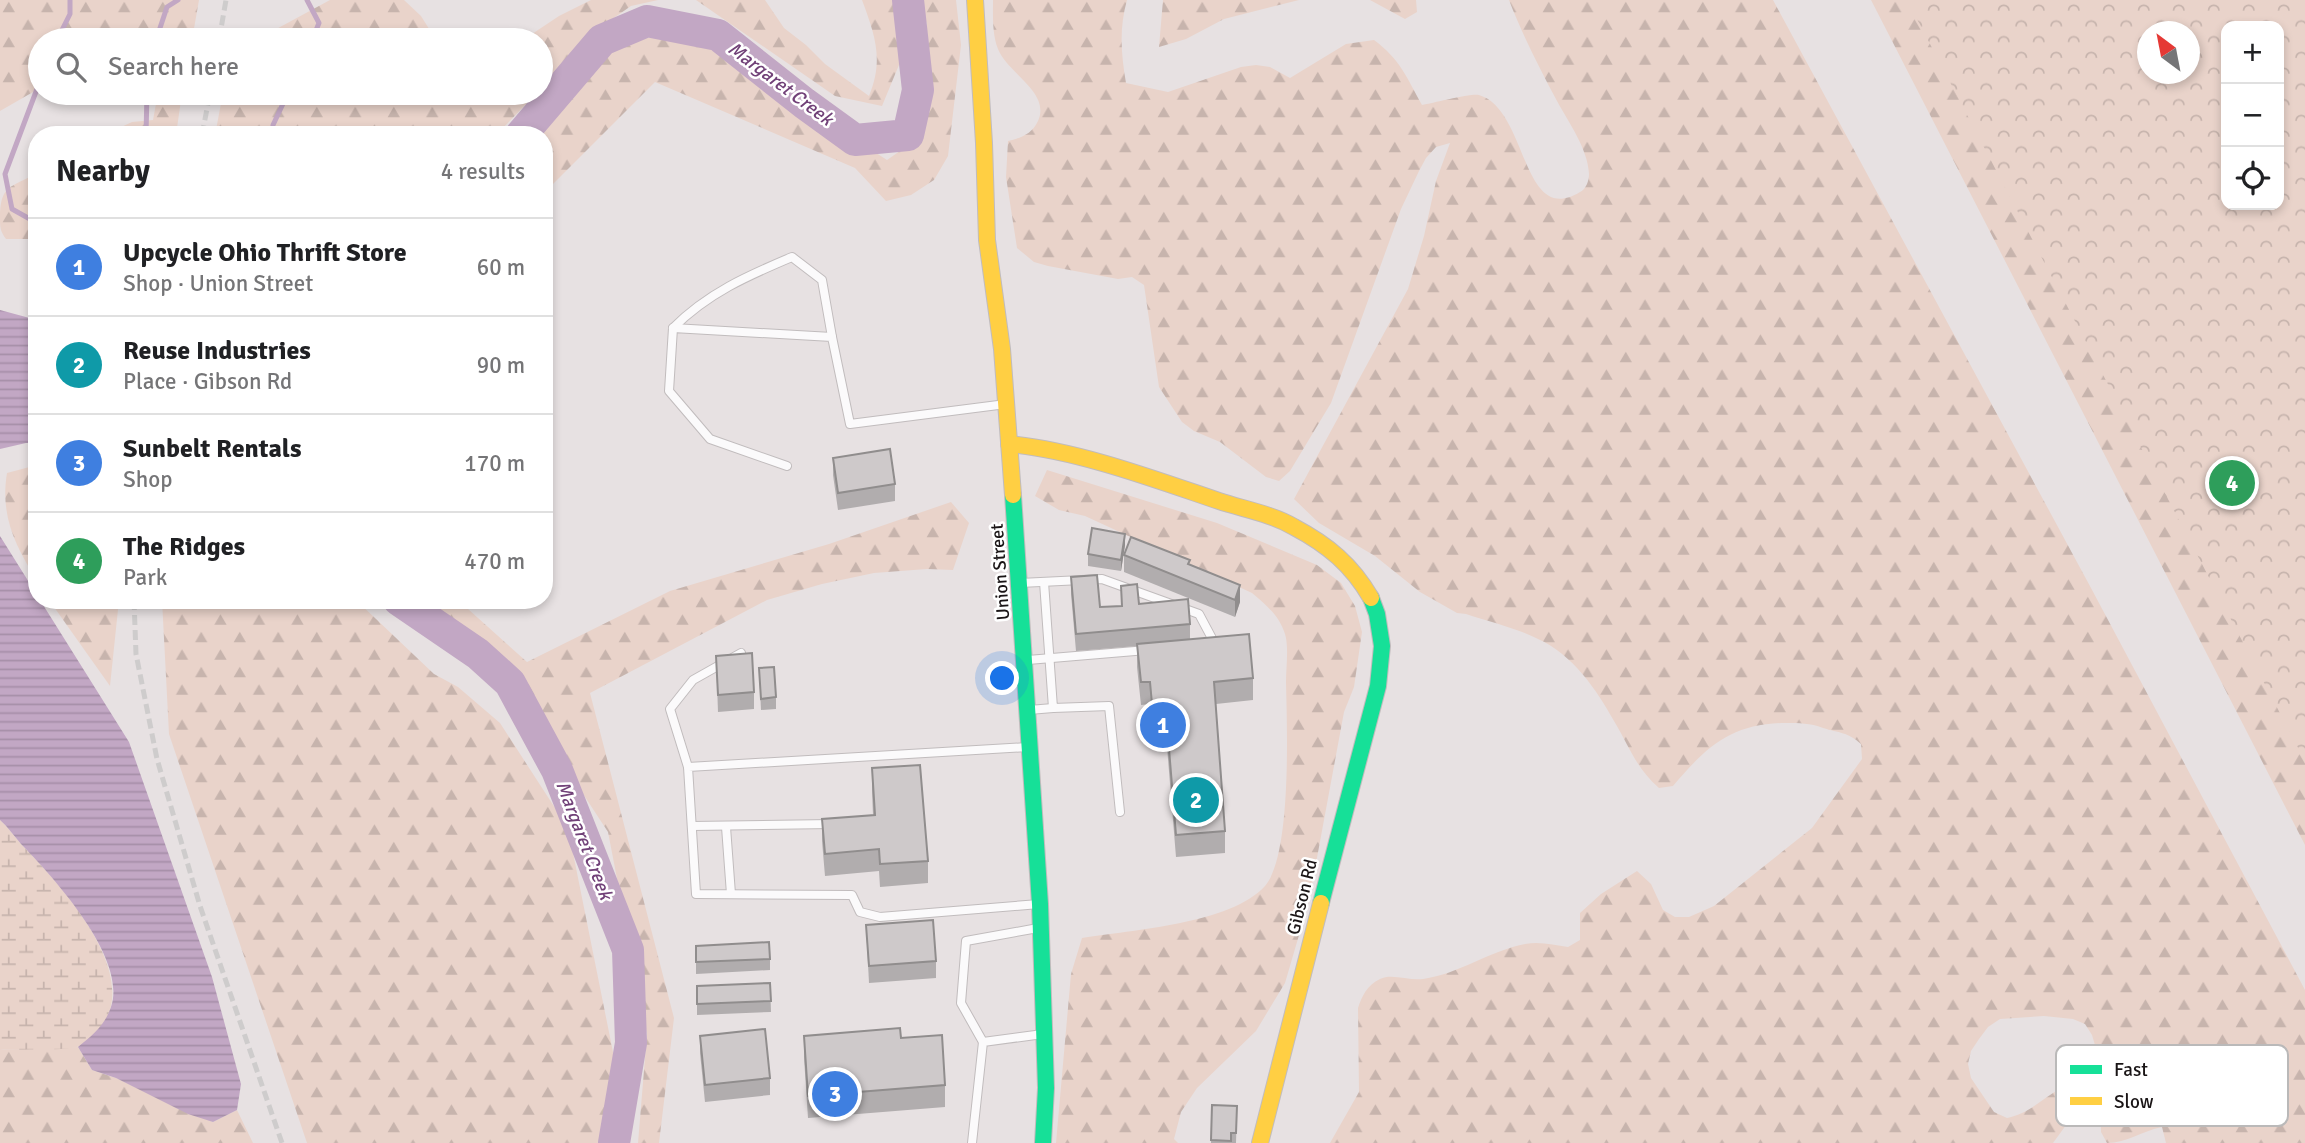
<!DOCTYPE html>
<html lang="en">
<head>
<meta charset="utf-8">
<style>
	:root { --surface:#fff; --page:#f2f2f2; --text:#202124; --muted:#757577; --line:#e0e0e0; --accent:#625c5d }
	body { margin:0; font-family:Signika,sans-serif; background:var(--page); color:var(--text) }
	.controls { position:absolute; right:21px; top:21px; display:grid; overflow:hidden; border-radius:14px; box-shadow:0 4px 10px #0003 }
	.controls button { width:63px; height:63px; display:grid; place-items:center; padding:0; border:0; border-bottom:2px solid var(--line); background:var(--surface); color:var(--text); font:35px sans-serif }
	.compass { position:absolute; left:2137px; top:21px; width:63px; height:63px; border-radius:50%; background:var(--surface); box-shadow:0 4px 10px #0003; rotate:328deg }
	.you { position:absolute; left:1003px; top:679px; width:24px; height:24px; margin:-18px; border:5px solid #fff; border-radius:50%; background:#1a73e8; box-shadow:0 0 0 10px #1a73e833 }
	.badge { display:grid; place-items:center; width:46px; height:46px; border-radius:50%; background:var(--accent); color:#fff; font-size:23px; font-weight:700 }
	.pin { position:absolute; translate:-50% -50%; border:4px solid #fff; box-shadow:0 2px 7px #0006 }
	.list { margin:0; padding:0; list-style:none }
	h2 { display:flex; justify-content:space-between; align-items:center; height:91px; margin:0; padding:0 28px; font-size:30px }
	h2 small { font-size:23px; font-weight:400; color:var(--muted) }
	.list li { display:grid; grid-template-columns:46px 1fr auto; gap:21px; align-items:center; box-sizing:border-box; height:98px; padding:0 28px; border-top:2px solid var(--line) }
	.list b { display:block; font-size:26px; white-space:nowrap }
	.list p { margin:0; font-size:23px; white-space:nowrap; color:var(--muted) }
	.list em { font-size:23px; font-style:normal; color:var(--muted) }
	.icon { flex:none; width:38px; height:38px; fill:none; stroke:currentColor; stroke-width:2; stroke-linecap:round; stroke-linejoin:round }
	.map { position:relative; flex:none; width:2305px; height:1143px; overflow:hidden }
	.search { position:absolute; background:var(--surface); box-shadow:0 4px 10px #0003; left:28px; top:28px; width:525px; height:77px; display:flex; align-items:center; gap:18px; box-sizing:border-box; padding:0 24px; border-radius:38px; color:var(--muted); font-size:26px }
	.panel { position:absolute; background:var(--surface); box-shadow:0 4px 10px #0003; left:28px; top:126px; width:525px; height:483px; border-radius:28px }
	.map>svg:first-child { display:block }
	.forest { fill:url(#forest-firs); fill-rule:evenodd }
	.wetland { fill:url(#wetland-marsh) }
	.park { fill:url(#park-crowns); fill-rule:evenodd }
	.water { fill:url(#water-rules) }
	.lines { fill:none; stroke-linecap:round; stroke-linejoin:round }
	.stream { stroke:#c2a7c4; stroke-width:5 }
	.river { stroke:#c2a7c4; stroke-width:32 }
	.lane-casing { stroke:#c1bcbd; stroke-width:10 }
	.fast-casing { stroke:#c1bcbd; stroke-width:18 }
	.slow-casing { stroke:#c1bcbd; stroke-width:18 }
	.lane { stroke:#fbfafb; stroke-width:8 }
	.fast { stroke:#16e098; stroke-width:16 }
	.slow { stroke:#ffcf43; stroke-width:16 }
	.rail { stroke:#cecccc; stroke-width:5; stroke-dasharray:10 5; stroke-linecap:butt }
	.wall { fill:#b1adae }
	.shaded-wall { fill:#908d8d }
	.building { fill:#cec9ca; stroke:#908d8d; stroke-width:2 }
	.labels { text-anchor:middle; stroke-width:5; stroke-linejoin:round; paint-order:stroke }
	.street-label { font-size:18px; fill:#1a1516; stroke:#fff }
	.water-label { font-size:19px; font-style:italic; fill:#714178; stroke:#fff }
	.key { fill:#fff; stroke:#bab9b9; stroke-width:2 }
	.key-label { font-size:19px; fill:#1a1516 }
</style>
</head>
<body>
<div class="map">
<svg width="2305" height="1143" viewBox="0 0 2305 1143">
	<defs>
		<pattern id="forest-firs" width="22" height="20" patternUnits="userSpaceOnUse" patternTransform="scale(1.75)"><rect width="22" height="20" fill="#e9d3ca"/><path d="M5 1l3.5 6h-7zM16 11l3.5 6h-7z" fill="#c7b4ad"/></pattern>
		<pattern id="wetland-marsh" width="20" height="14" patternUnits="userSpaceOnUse" patternTransform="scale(1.75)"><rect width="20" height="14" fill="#e9d3ca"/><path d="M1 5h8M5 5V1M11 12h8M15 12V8" fill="none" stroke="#c7b4ad"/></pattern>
		<pattern id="park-crowns" width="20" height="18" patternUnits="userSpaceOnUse" patternTransform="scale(1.75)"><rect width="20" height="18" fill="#e9d3ca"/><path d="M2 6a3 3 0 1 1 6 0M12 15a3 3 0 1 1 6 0" fill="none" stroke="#c7b4ad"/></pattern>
		<pattern id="water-rules" width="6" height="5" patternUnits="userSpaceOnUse" patternTransform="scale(1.75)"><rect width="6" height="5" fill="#c2a7c4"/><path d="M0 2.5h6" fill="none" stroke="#a68fa8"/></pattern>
	</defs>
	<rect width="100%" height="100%" fill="#e7e1e2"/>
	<!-- forest -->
	<g class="forest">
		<polygon points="0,0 199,0 192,40 143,40 134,38 128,40 40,40 40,88 0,111"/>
		<polygon points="330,0 404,0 421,16 436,40 256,40"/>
		<polygon points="591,0 658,0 631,6 605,24 541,89 541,40 523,40 559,16"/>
		<path d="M696,0H765L784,28L806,45L825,64L869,96C884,60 875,35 862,0H898L901,60L882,106L835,96Z"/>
		<polygon points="919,0 956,0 961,45 948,156 934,180 911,195 886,201 855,168 655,82 544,193 544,135 538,135 592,73 598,60 609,50 634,39 677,36 703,45 766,81 887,160 910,144 927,120 927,24"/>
		<path d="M993,0H1127C1119,28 1121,54 1126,83L1168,92L1241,67L1256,65L1270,67L1290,78L1346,44L1374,40C1400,59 1407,78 1422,105C1433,103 1472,93 1479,95C1528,109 1521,228 1580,192C1586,189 1589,181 1589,174C1588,149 1569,123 1557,101C1540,69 1522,34 1509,0H1773L2091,588L2305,990V1143H2166L2162,1127C2142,1131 2127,1143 2107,1143L2101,1132L2100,1062L2092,1035L2085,1024L2073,1019L2044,1016L2000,1019L1988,1027L1979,1039L1971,1051L1968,1064L1971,1078L1994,1112L2007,1118C2034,1112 2043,1096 2066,1086L2079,1091L2080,1106L2053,1143H1330L1359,1092L1358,1008C1362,996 1367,985 1380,979C1392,973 1409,981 1423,979C1459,974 1489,951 1525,944C1540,941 1554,945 1568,947L1580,940V913L1601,894L1637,871L1651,884L1663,910L1675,917H1689L1714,906L1812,828L1862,759L1861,744C1848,732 1839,733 1823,728C1810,723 1799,723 1786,723C1732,723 1706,747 1673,786L1659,788C1636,768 1629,746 1614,721C1597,690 1572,654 1538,639C1516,628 1490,622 1466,614L1457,613L1420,592L1375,556L1319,523L1294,499L1408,289L1424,236L1436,181L1450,143L1436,147L1426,158L1419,171L1401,209L1331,403L1290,471L1279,481L1266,477L1220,442L1194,431L1182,422L1159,387L1144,285L1132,277L1118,279L1048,266L1034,262L1017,248L1006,177L1008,141C1021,138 1032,134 1038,121C1051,92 1007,73 998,49C992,34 993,16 993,0Z"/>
		<polygon points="1163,0 1299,0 1224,19 1186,39 1159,47"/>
		<polygon points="1370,0 1416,0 1417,12 1405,19"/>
		<path d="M1871,0H2305V845ZM2226,26H2279V205H2226ZM2148,32H2190V74H2148Z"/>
		<polygon points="158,93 182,93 176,135 104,135 132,122 153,120"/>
		<polygon points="223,93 537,93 496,135 215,135"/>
		<path d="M37,173V239H6C0,231 0,227 0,218C0,185 10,188 37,173Z"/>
		<path d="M37,465V581C15,545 0,516 7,473Z"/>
		<path d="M1047,470L1217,523L1317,565L1341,583L1355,606L1362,632L1354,687L1344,712L1309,901L1285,983L1256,1031L1197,1088L1181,1112L1174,1139L1178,1143H1056L1071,974L1082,938C1131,930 1231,924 1265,886C1292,855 1287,725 1286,682C1286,667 1289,647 1285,634C1279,615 1266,605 1252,593L1085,516L1059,510L1035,496Z"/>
		<polygon points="951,502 969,523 953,570 927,569 874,573 822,584 767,600 590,693 674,1018 659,1143 638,1143 647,1034 608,832 538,725 511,678 402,600 458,600 527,662 670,591 829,544"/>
		<polygon points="49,600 119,600 110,686"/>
		<polygon points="162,600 356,600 434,674 458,687 500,723 568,828 617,1072 606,1143 307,1143 169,734"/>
		<polygon points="78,1047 92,1070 116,1078 213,1122 237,1110 253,1143 0,1143 0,1050"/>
	</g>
	<!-- wetland -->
	<path class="wetland" d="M0,820C8,827 14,836 21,844C63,887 164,995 80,1046C71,1051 15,1049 0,1050Z"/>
	<!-- park -->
	<path class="park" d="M1907,0H2305V761ZM2226,26H2279V205H2226ZM2148,32H2190V74H2148Z"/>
	<!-- water -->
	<g class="water">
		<polygon points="0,310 37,320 37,443 26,443 0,449"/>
		<path d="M0,536L37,595V600H40L129,742L212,977L241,1084L237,1110L213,1122L188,1114L116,1078L92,1070L78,1047C93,1035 105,1025 111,1007C128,958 52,876 21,844C14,836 8,827 0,820Z"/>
	</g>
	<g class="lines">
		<!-- stream -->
		<g class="stream">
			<polyline points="307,0 319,23 312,40"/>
			<polyline points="57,40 70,14 70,0"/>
			<polyline points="156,40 167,7 178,0"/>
			<polyline points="146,135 147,93"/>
			<polyline points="272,135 273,125 288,93"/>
			<polyline points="37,223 12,209 5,174 40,81"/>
		</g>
		<!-- river -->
		<g class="river">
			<polyline points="521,135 602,40 647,21 718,35 804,103 855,140 908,135 918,90 908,0"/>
			<polyline points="399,600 478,654 510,683 557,770 628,950 631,1043 614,1143"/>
		</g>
		<defs>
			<g id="lane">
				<path d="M673,328C708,293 747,276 792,257L822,280L832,337"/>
				<polyline points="787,466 710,439 669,391 673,328 832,337 850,424 1006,404"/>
				<polyline points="1044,582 1053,708 1109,706 1120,812"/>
				<polyline points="1020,583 1102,579 1199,614 1215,644 1213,644"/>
				<polyline points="1028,660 1147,650"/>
				<polyline points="1029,710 1053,708"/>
				<polyline points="1028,747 688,767 696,894 852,895 860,912 880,917 1039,904"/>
				<polyline points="688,767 670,709 693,680 741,653"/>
				<polyline points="692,826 832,824"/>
				<polyline points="726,827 731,894"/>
				<polyline points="983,1042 961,1003 966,941 1038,928"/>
				<polyline points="972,1143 983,1042 1043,1034"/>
			</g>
			<g id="fast">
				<polyline points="1013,495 1040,904 1046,1088 1043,1143"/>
				<polyline points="1321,903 1378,686 1382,646 1377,614 1371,598"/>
			</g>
			<g id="slow">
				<polyline points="975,0 984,143 987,240 1002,349 1013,495"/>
				<path d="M1009,444C1076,450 1154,479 1219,501C1243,509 1272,514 1294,527C1328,545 1352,565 1371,598"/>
				<polyline points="1260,1143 1321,903"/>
			</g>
		</defs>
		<!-- lane casing -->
		<use href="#lane" class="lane-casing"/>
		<!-- fast casing -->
		<use href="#fast" class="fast-casing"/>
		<!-- slow casing -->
		<use href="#slow" class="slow-casing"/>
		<!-- lane -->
		<use href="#lane" class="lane"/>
		<!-- fast -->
		<use href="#fast" class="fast"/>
		<!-- slow -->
		<use href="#slow" class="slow"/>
		<!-- rail -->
		<g class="rail">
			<polyline points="219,40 226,0"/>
			<polyline points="202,135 210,93"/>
			<polyline points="134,600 136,654 157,759 200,906 282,1143"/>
		</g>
	</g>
	<!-- wall -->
	<g class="wall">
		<polygon points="833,458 895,484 895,501 838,510 833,475"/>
		<polygon points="1125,545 1121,571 1088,566 1088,554"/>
		<polygon points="1124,555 1190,565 1240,602 1235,617 1124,572"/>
		<polygon points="1071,577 1100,607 1121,606 1121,586 1139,604 1190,624 1190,640 1253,678 1253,700 1216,704 1225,831 1225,853 1176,857 1167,747 1154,748 1150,704 1141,705 1137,667 1137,646 1076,651 1071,594"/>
		<polygon points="716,656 754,692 754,709 718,712"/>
		<polygon points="759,668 776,697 776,709 761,710"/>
		<polygon points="872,768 928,861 928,883 880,887 879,871 825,876 822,841 822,819 873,815 872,791"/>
		<polygon points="866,925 936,961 936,978 869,983"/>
		<polygon points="696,946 770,959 770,970 696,974"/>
		<polygon points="770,983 771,1012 697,1015 697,986"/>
		<polygon points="700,1036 770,1078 770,1095 705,1102 700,1053"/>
		<polygon points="804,1036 901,1038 945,1085 945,1107 808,1118 804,1058"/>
		<polygon points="1212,1105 1237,1106 1236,1143 1211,1143"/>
	</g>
	<!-- shaded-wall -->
	<g class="shaded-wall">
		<polygon points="1125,534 1125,545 1121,571 1121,560"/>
		<polygon points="1240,585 1240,602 1235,617 1235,600"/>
	</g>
	<!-- building -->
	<g class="building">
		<polygon points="890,449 895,484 838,493 833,458"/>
		<polygon points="1092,528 1125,534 1121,560 1088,554"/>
		<polygon points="1131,537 1190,560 1188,564 1240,585 1235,600 1124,555"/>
		<polygon points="1097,575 1100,607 1122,606 1121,586 1137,584 1139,604 1188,599 1190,624 1076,634 1071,577"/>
		<polygon points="1249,634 1253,678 1214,682 1225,831 1176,835 1167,724 1154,726 1150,682 1141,682 1137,644"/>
		<polygon points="752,653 754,692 718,695 716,656"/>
		<polygon points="774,667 776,697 761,699 759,668"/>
		<polygon points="920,765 928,861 880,864 879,849 825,854 822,819 875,815 872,768"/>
		<polygon points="933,920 936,961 869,966 866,925"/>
		<polygon points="769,942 770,959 696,962 696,946"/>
		<polygon points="770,983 771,1001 697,1004 697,986"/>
		<polygon points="900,1028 901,1038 942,1035 945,1085 808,1096 804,1036"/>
		<polygon points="765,1029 770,1078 705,1085 700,1036"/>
		<polygon points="1212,1105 1237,1106 1236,1133 1231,1133 1231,1141 1211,1140"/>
	</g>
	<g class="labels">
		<!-- street labels -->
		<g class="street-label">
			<text transform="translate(1000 572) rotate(-94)" y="6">Union Street</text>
			<text transform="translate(1302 897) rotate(-76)" y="6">Gibson Rd</text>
		</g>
		<!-- water labels -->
		<g class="water-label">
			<text transform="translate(781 83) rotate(37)" y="7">Margaret Creek</text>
			<text transform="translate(585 840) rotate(69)" y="7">Margaret Creek</text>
		</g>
	</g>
	<!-- legend -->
	<rect x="2056" y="1045" width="232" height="81" rx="10" class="key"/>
	<rect x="2070" y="1065" width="32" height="9" fill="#16e098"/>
	<rect x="2070" y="1097" width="32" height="8" fill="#ffcf43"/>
	<g class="key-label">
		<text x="2114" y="1076">Fast</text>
		<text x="2114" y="1108">Slow</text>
	</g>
</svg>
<div class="controls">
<button>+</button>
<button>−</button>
<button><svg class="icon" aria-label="locate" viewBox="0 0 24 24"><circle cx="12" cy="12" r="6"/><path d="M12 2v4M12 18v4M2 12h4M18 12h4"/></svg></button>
</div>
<svg class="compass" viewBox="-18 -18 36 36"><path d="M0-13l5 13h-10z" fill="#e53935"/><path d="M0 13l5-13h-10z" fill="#757577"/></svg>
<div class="you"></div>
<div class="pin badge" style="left:1163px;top:725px;background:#3f7fe0">1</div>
<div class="pin badge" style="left:1196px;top:800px;background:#0f9aa8">2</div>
<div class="pin badge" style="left:835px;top:1094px;background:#3f7fe0">3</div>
<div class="pin badge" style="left:2232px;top:483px;background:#2e9e5b">4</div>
<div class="search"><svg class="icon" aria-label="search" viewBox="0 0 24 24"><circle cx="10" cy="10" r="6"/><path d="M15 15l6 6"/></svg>Search here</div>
<section class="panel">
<h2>Nearby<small>4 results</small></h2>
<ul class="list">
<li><span class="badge" style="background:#3f7fe0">1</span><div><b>Upcycle Ohio Thrift Store</b><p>Shop · Union Street</p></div><em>60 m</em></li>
<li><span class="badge" style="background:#0f9aa8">2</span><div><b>Reuse Industries</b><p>Place · Gibson Rd</p></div><em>90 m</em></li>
<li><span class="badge" style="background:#3f7fe0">3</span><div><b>Sunbelt Rentals</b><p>Shop</p></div><em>170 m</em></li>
<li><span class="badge" style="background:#2e9e5b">4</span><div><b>The Ridges</b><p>Park</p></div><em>470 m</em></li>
</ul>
</section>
</div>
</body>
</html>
